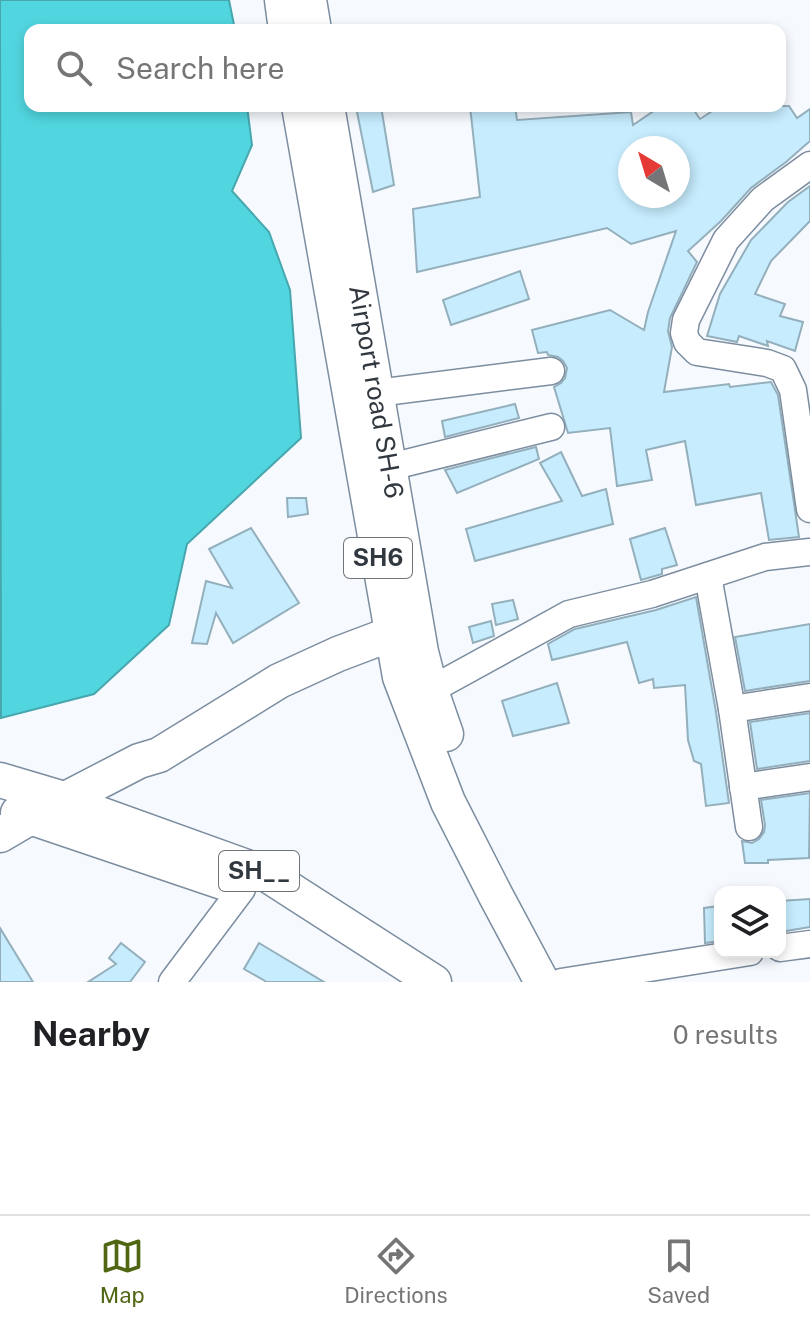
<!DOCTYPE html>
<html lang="en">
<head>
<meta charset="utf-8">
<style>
	:root { --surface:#fff; --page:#f6f6f6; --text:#202124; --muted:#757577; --line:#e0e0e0; --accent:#506613 }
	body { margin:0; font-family:"Public Sans",sans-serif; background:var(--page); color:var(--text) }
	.controls { position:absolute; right:24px; bottom:24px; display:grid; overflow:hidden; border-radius:16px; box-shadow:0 4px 12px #0003 }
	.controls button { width:72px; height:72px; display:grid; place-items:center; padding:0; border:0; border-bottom:2px solid var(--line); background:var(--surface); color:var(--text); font:40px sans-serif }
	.compass { position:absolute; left:618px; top:136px; width:72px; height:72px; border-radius:50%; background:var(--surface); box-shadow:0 4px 12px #0003; rotate:322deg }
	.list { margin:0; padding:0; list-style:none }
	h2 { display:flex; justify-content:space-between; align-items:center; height:104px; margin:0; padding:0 32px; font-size:34px }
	h2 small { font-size:26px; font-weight:400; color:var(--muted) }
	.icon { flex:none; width:44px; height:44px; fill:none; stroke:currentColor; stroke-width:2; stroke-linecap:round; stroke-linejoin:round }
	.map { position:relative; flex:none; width:810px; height:982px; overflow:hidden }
	.search { position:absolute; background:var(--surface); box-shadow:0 4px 12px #0003; left:24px; right:24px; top:24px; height:88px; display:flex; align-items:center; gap:20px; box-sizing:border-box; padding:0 28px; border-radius:16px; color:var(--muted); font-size:30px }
	.sheet { height:232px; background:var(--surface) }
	nav { display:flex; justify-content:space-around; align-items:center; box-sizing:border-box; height:112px; border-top:2px solid var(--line); background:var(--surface); font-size:22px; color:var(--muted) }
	nav a { display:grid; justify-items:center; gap:4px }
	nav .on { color:var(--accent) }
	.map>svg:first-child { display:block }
	.water { fill:#51d6df; stroke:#47a7af; stroke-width:2 }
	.building { fill:#c6ecfd; stroke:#94afbc; stroke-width:2; fill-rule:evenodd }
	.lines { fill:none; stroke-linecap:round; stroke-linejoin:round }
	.minor-casing { stroke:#7c8da0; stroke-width:29 }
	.major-casing { stroke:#7c8da0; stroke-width:37 }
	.minor { stroke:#fff; stroke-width:26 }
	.major { stroke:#fff; stroke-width:34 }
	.labels { text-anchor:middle; stroke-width:7; stroke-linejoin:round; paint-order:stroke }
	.shield { fill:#fff; stroke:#6f7479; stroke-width:2 }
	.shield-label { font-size:24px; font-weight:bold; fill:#313840 }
	.street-label { font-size:26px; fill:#313840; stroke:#fff }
</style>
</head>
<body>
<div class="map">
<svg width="810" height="982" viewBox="0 0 810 982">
	<rect width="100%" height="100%" fill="#f6faff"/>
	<!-- water -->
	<polygon class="water" points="0,0 229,0 235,30 30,30 30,106 247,106 252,145 232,191 269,232 290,290 301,438 187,544 169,625 94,694 1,718"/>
	<!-- building -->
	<g class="building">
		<polygon points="368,106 381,106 394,185 373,192 356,107"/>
		<path d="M470,106H515L517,120L631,112L633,125L661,106H691L700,119L720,106H789L797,118L810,109V141L786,162L751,188L721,221L688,251L697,262L670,318L668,331L672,347L664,392L729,384L730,387L771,382L778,395L799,537L769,540L761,493L696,505L685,441L646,450L652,480L617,486L610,428L568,433L554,387L561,383L565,378L567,368L563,361L558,357L548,355L547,352L538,353L532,330L610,310L644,330L648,312L676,231L631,244L607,228L417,272L413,209L480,197ZM630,148H678V196H630Z"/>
		<polygon points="810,186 810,221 771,261 755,294 785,304 780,316 803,322 795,351 767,341 768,346 739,336 737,342 707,336 720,294 751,240 788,202"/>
		<polygon points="520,271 529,299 451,325 443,300"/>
		<polygon points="515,404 519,418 445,437 442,421"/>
		<polygon points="536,447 539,459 457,493 445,470"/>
		<polygon points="561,452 582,496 606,489 613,524 475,561 466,529 562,501 540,463"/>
		<polygon points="287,498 306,498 308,514 288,517"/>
		<polygon points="251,528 299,603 233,643 216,613 207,644 192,643 206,581 232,588 209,549"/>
		<polygon points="665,528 677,565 662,569 662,574 641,580 630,539"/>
		<polygon points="696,597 716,712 729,803 706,806 701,764 694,761 688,740 685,685 654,688 653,679 639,683 627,642 552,660 548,644 575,629 656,610"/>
		<polygon points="513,600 518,619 496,625 492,604"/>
		<polygon points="491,621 494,636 473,643 469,627"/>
		<polygon points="810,624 810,681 745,691 735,637"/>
		<polygon points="557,683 569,723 513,736 502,701"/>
		<polygon points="810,713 810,761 757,769 750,722"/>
		<polygon points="810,793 809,858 768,860 768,863 745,863 742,841 752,843 759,839 764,832 765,825 761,800"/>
		<polygon points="810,899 810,927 780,932 780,901"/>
		<polygon points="720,906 720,941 705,943 704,908"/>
		<polygon points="0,928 33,982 0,982"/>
		<polygon points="121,943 145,962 130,982 88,982 116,964 109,958"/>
		<polygon points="259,943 324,982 267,982 244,969"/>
	</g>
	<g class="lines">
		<defs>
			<g id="minor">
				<polyline points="810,165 763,199 726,240 686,320 684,333 687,342 697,352 767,363 783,369 793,390 810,509"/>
				<polyline points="377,393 551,371"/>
				<polyline points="390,467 551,427"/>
				<polyline points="708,576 732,709 749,827"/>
				<polyline points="416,698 569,614 652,594 765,557 810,552"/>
				<polyline points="732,709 810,697"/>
				<polyline points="743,787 810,777"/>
				<polyline points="780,948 810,944"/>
				<polyline points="172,982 242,889"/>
				<polyline points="561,982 750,952"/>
			</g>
			<g id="major">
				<polyline points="282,0 286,30"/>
				<polyline points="309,0 314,30"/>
				<polyline points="299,106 400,677 448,802 496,896 542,982"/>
				<path id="s1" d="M327,106L421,652L431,691L446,734"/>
				<polyline points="0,780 64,799 91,811 266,874 434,982"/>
				<polyline points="18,813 222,882"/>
				<polyline points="0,835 29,818 139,761 159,755 279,681 338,654 412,626"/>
			</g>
		</defs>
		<!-- minor casing -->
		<use href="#minor" class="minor-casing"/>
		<!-- major casing -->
		<use href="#major" class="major-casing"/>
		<!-- minor -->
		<use href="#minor" class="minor"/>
		<!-- major -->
		<use href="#major" class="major"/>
	</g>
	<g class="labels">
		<!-- shield labels -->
		<g class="shield">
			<rect x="344" y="538" width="68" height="40" rx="6"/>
			<rect x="219" y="851" width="80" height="40" rx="6"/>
		</g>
		<g class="shield-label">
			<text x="378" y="566">SH6</text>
			<text x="259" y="879">SH__</text>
		</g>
		<!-- street labels -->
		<g class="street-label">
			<text dy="9" stroke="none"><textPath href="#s1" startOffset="290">Airport road SH-6</textPath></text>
		</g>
	</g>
</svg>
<div class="controls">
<button><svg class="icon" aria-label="layers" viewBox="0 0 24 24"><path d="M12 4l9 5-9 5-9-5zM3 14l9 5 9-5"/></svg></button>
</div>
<svg class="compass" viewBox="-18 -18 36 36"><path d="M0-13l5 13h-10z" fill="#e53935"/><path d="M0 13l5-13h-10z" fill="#757577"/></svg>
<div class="search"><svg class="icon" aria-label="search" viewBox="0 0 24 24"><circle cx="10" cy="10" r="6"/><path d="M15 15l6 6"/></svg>Search here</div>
</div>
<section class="sheet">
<h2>Nearby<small>0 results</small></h2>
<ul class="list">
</ul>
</section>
<nav>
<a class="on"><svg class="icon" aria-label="map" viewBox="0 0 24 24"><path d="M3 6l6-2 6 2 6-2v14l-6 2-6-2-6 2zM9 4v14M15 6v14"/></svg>Map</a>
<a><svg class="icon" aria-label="directions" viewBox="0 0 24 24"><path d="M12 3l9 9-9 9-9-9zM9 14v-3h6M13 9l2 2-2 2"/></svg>Directions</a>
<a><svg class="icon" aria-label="saved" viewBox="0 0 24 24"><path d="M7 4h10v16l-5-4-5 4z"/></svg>Saved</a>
</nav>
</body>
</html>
